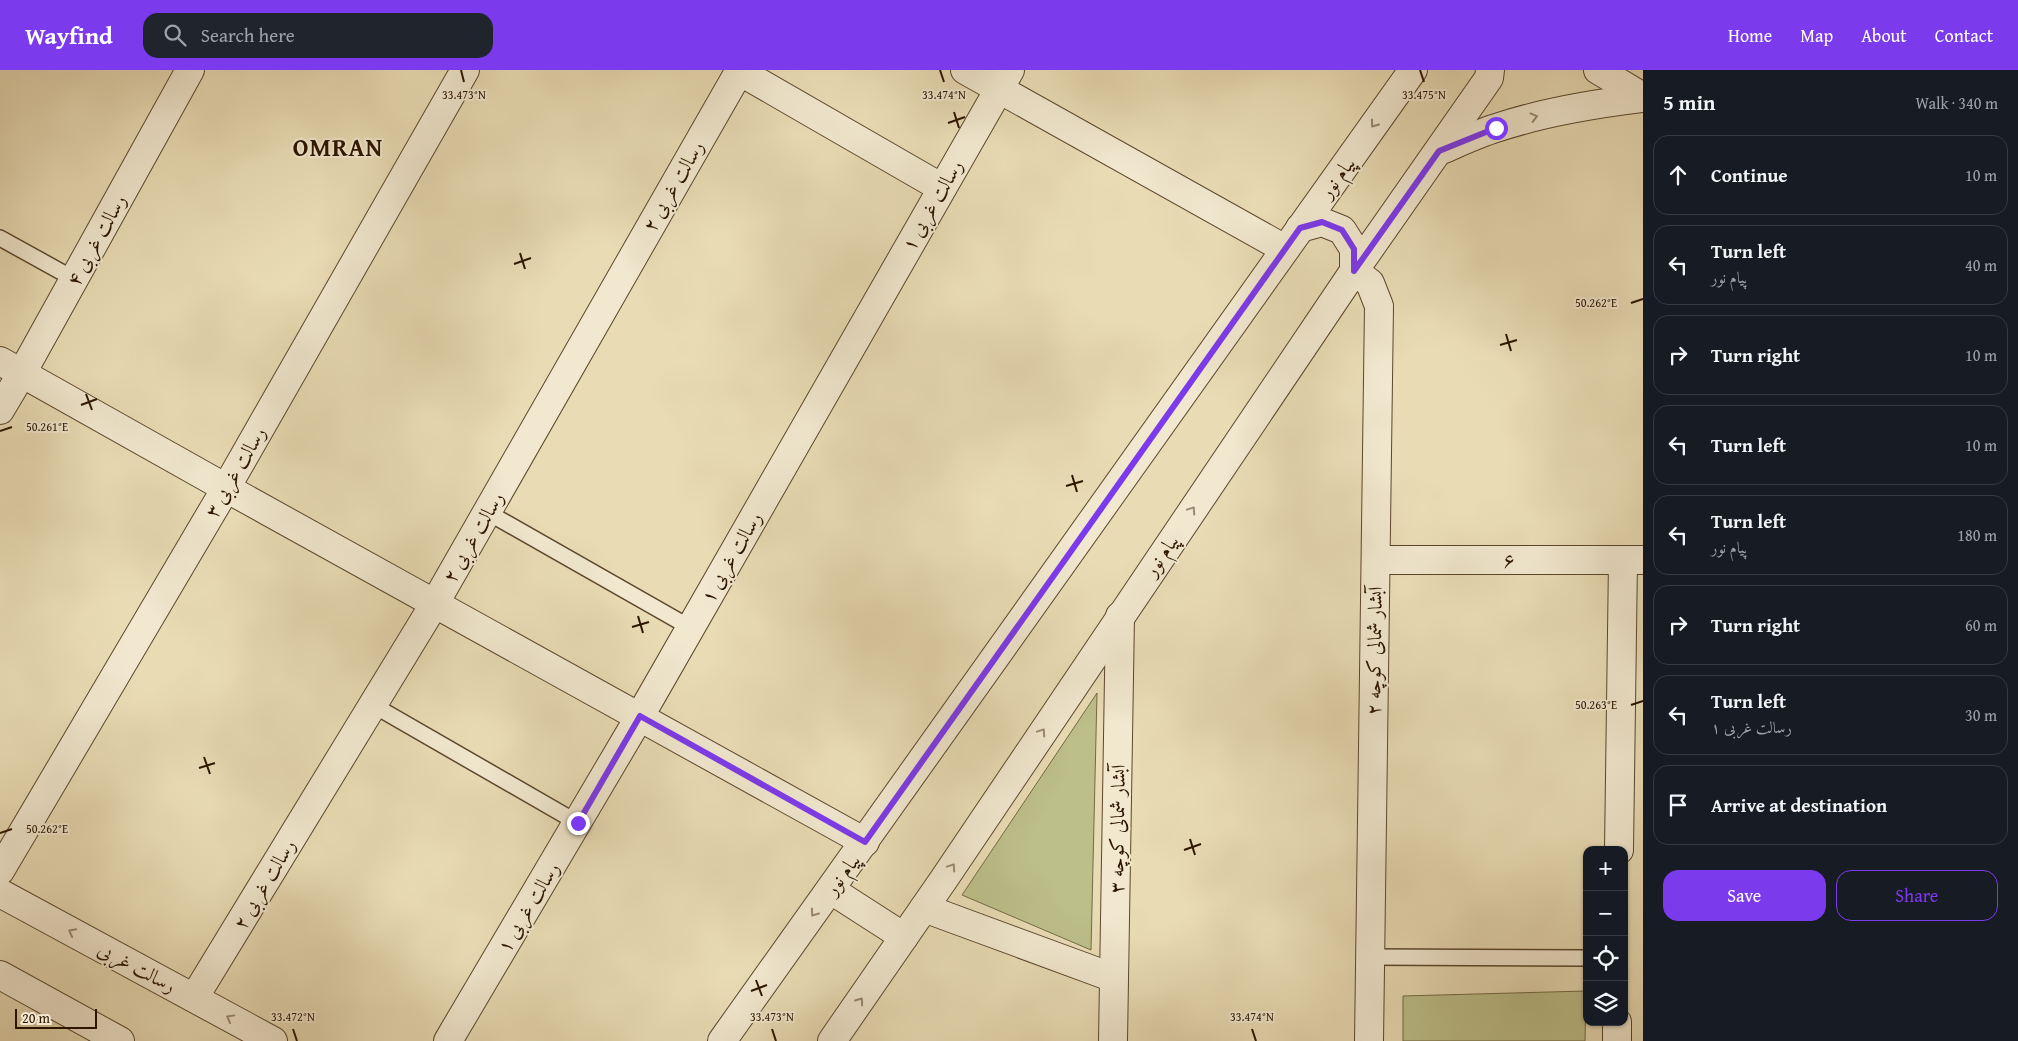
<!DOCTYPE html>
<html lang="en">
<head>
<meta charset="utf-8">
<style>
	:root { --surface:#171b24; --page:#20242c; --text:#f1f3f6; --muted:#9ea1a6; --line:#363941; --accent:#7c3aed }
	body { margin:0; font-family:"Gentium Book Plus",Amiri,serif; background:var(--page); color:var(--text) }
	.controls { position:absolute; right:15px; bottom:15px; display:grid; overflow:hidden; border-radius:10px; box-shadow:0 1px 4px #0004 }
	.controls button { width:45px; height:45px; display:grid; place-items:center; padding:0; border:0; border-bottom:1px solid var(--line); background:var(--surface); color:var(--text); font:25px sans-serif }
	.scale { position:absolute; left:15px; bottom:12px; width:82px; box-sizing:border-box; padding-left:5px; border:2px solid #2d1500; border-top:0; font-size:14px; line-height:18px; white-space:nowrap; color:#2d1500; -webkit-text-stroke:4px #f1e8cf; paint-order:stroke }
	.stop { position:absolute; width:15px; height:15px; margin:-11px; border:4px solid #7c3aed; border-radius:50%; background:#fff }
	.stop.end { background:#7c3aed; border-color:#fff; box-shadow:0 1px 5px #0008 }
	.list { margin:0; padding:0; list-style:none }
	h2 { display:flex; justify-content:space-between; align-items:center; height:65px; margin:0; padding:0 20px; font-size:21px }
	h2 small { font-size:16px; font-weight:400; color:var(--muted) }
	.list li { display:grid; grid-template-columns:32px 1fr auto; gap:15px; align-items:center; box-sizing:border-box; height:80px; margin:0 10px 10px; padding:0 10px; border:1px solid var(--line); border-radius:15px }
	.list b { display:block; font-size:19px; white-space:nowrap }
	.list p { margin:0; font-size:16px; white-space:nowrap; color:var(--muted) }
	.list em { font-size:16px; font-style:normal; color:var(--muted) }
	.actions { display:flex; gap:10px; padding:15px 20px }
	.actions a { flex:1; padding:11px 0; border:1px solid var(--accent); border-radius:15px; text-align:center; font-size:18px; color:var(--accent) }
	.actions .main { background:var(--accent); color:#fff }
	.icon { flex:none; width:28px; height:28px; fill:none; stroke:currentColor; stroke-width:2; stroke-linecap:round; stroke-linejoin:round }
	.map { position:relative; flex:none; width:1643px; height:971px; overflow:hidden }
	header { display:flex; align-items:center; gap:30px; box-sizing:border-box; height:70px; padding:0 25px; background:var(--accent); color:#fff }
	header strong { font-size:24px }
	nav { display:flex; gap:28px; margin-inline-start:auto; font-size:18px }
	.search { width:350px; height:45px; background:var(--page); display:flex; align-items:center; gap:12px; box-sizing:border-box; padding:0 18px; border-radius:15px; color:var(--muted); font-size:19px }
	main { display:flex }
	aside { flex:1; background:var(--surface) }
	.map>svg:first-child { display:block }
	.green { fill:#bcbf8a; stroke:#746a45 }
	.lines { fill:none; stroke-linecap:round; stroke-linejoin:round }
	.service-casing { stroke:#5c472d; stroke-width:18 }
	.minor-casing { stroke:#5c472d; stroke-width:30 }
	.tertiary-casing { stroke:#5c472d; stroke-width:30 }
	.service { stroke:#f1e8cf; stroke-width:15 }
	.minor { stroke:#f1e8cf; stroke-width:28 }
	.tertiary { stroke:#f1e8cf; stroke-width:28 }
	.oneway { stroke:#998972 }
	.route { stroke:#7c3aed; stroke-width:6 }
	.ticks { fill:none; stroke:#2d1500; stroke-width:2 }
	.labels { text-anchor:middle; stroke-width:4; stroke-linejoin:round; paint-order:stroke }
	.street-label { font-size:20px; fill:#2d1500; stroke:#f1e8cf }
	.district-label { font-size:25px; font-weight:bold; letter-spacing:1px; fill:#2d1500; stroke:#f1e8cf }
	.ticks-label { font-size:12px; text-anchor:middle; fill:#2d1500; stroke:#f1e8cf; stroke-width:4; stroke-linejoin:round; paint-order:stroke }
</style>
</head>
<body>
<header>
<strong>Wayfind</strong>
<div class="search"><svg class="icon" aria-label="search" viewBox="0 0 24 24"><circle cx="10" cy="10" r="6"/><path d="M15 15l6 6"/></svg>Search here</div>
<nav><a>Home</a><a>Map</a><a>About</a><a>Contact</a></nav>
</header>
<main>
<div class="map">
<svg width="1643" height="971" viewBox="0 0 1643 971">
	<rect width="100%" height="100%" fill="#e9dcb5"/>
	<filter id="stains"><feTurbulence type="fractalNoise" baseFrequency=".004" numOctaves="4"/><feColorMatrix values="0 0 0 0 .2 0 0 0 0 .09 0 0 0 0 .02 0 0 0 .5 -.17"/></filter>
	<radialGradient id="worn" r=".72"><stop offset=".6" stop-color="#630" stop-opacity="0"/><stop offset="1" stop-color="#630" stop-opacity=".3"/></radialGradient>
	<!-- green -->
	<g class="green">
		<polygon points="1097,623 1091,880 962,825"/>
		<polygon points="1586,921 1585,971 1403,971 1403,926"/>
	</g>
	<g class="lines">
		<defs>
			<g id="service">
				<polyline points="0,168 74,209"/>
				<polyline points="487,442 691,558"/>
				<polyline points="373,635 578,753"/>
				<polyline points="1370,887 1587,888"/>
			</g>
			<g id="minor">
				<polyline points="965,0 1285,179"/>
				<polyline points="739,1 942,118"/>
				<polyline points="1354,201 1370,213 1379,236 1369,971"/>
				<polyline points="0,291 226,418 865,772"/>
				<polyline points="0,340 22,303 190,0"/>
				<polyline points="1376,490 1643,490"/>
				<polyline points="1619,780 1623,490"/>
				<polyline points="0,801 226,418 465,0"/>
				<polyline points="924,838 1114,908"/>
				<polyline points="194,928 435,533 740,0"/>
				<polyline points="448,971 640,646 1010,0"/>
				<polyline points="1113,971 1120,546"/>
				<polyline points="1617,971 1617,952"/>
			</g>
			<g id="tertiary">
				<polyline points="1598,0 1643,27"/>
				<path d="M1439,81C1458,73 1477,64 1496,58C1544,42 1593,34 1643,28"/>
				<polyline points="1300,158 1322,152 1342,160 1354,179 1354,201"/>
				<polyline points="831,820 904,867"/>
				<polyline points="0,823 273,971"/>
				<polyline points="0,905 120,971"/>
				<polyline points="722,971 1413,0"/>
				<polyline points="832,971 944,809 1354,201 1489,8 1490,0"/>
			</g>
		</defs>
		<!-- service casing -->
		<use href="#service" class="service-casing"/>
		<!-- minor casing -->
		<use href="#minor" class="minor-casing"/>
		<!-- tertiary casing -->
		<use href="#tertiary" class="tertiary-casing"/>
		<!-- service -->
		<use href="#service" class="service"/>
		<!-- minor -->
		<use href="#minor" class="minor"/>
		<!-- tertiary -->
		<use href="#tertiary" class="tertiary"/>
	</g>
	<!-- one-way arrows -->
	<defs><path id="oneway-chevron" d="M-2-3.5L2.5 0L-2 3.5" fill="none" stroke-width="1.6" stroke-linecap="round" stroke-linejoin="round" transform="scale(1.25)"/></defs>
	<g class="oneway">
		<use href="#oneway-chevron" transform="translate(1534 47) rotate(-15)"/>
		<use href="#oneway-chevron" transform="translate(1374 54) rotate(126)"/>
		<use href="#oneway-chevron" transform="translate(1192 440) rotate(-56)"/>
		<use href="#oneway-chevron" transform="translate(1042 662) rotate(-56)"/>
		<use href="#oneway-chevron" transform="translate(952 797) rotate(-56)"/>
		<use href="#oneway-chevron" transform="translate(814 843) rotate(126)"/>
		<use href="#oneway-chevron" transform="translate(72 862) rotate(-152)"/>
		<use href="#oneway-chevron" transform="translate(860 931) rotate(-55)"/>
		<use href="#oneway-chevron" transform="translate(230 948) rotate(-151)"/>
	</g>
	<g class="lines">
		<!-- route -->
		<polyline class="route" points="578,753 640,646 865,772 1300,158 1322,152 1342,160 1354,179 1354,201 1439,81 1496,58"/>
	</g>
	<!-- ticks -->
	<path class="ticks" d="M461,0L464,12M940,0L944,12M1420,0L1424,12M954,42L959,58M948,53L965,47M520,183L525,199M514,194L531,188M1631,233L1643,229M1506,264L1511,281M1500,275L1517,270M86,324L92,340M81,335L97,329M0,361L12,357M1072,405L1077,422M1066,416L1083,411M638,546L643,563M632,557L649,552M1631,635L1643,631M204,687L210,704M199,698L215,693M0,763L12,759M1190,769L1195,785M1184,780L1201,774M756,910L762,926M751,921L767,915M293,959L297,971M772,959L776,971M1252,959L1256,971"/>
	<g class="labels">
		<!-- street labels -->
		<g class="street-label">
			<text transform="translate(1337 107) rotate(-54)" y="7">پیام نور</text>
			<text transform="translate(673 116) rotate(-60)" y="7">رسالت غربی ۲</text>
			<text transform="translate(932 135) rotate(-60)" y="7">رسالت غربی ۱</text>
			<text transform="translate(96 170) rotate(-61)" y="7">رسالت غربی ۴</text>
			<text transform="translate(235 402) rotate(-60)" y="7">رسالت غربی ۳</text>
			<text transform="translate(473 467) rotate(-60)" y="7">رسالت غربی ۲</text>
			<text transform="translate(1161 485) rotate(-56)" y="7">پیام نور</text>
			<text transform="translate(731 487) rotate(-60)" y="7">رسالت غربی ۱</text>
			<text x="1509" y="497">۶</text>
			<text transform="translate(1374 581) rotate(-89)" y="7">آبشار شمالی کوچه ۲</text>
			<text transform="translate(1117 759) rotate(-89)" y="7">آبشار شمالی کوچه ۳</text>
			<text transform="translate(842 804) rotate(-54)" y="7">پیام نور</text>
			<text transform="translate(264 814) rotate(-59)" y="7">رسالت غربی ۲</text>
			<text transform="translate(528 837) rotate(-59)" y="7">رسالت غربی ۱</text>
			<text transform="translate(137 897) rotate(28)" y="7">رسالت غربی</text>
		</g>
		<!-- district labels -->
		<g class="district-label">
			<text x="338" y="86">OMRAN</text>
		</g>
	</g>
	<g class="ticks-label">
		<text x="464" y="29">33.473°N</text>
		<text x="944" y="29">33.474°N</text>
		<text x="1424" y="29">33.475°N</text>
		<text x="1596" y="237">50.262°E</text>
		<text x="47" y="361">50.261°E</text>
		<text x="1596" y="639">50.263°E</text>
		<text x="47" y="763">50.262°E</text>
		<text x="293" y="951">33.472°N</text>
		<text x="772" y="951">33.473°N</text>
		<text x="1252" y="951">33.474°N</text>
	</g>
	<rect width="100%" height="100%" filter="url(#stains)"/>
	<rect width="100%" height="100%" fill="url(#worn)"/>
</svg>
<div class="controls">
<button>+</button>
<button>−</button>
<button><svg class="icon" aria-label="locate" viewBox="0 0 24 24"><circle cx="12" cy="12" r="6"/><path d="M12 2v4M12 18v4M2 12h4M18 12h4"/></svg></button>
<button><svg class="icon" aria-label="layers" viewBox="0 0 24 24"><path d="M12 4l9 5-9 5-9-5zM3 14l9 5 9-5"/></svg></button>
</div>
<div class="scale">20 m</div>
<div class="stop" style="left:1496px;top:58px"></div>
<div class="stop end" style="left:578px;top:753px"></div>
</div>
<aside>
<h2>5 min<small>Walk · 340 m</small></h2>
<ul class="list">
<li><svg class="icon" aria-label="ahead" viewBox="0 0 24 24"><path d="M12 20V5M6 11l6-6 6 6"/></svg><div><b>Continue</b></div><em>10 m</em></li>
<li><svg class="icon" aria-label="left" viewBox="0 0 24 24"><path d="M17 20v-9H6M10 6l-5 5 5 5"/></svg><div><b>Turn left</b><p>پیام نور</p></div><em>40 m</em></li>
<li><svg class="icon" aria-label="right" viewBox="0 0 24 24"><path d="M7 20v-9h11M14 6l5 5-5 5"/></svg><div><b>Turn right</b></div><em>10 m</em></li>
<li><svg class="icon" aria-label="left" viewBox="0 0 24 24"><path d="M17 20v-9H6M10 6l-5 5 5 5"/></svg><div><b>Turn left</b></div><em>10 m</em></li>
<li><svg class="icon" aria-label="left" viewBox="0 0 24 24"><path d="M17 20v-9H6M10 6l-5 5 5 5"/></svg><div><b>Turn left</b><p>پیام نور</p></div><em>180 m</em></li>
<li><svg class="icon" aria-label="right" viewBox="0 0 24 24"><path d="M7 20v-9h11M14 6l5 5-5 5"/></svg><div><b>Turn right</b></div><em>60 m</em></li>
<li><svg class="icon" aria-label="left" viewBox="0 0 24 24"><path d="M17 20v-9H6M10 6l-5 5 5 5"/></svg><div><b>Turn left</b><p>رسالت غربی ۱</p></div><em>30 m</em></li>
<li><svg class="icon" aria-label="arrive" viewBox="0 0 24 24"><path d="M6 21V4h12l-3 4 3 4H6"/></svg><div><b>Arrive at destination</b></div></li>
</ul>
<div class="actions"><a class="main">Save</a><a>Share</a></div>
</aside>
</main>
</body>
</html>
